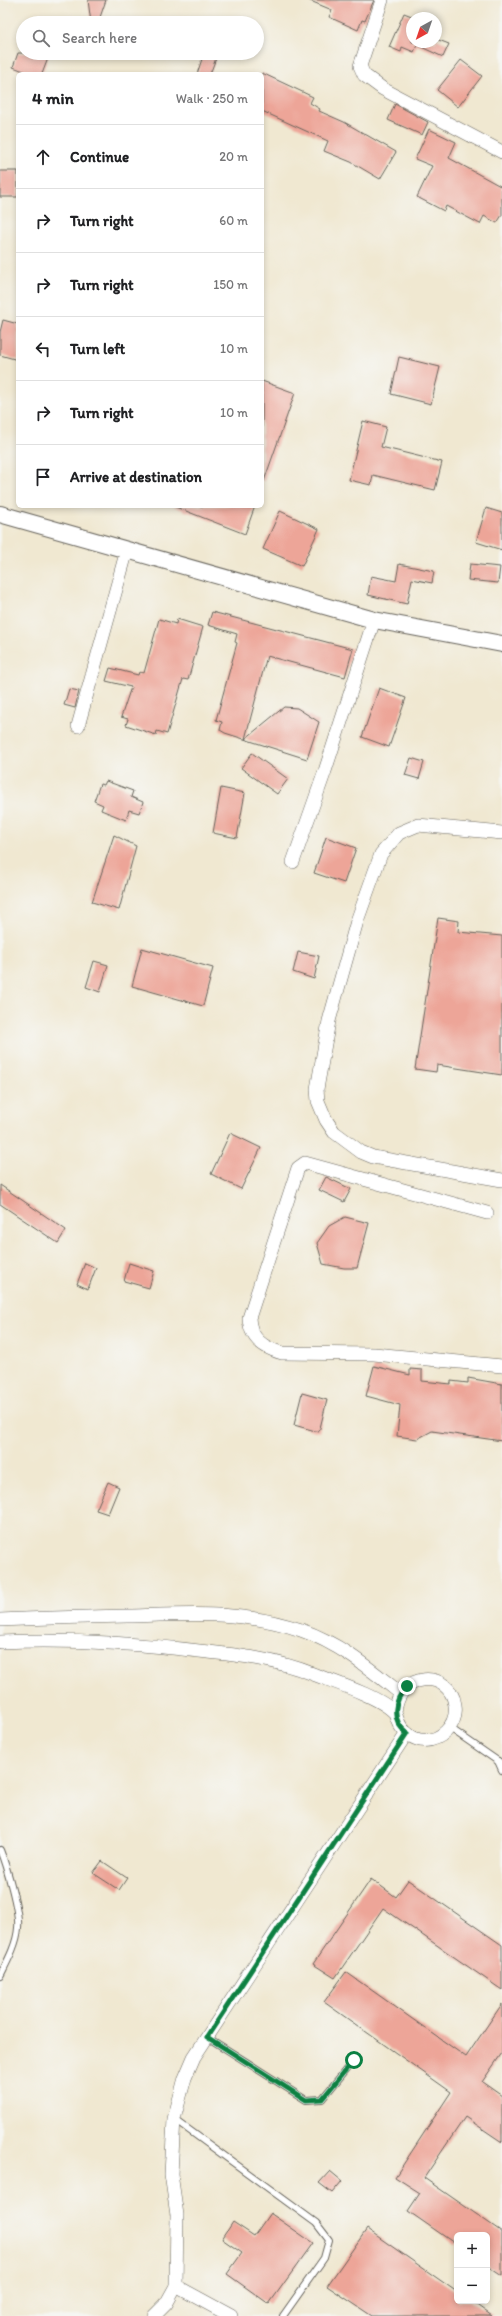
<!DOCTYPE html>
<html lang="en">
<head>
<meta charset="utf-8">
<style>
	:root { --surface:#fff; --page:#f6f6f6; --text:#202124; --muted:#757577; --line:#e0e0e0 }
	body { margin:0; font-family:Itim,sans-serif; background:var(--page); color:var(--text) }
	.controls { position:absolute; right:12px; bottom:12px; display:grid; overflow:hidden; border-radius:6px; box-shadow:0 2px 6px #0003 }
	.controls button { width:36px; height:36px; display:grid; place-items:center; padding:0; border:0; border-bottom:1px solid var(--line); background:var(--surface); color:var(--text); font:20px sans-serif }
	.compass { position:absolute; left:406px; top:12px; width:36px; height:36px; border-radius:50%; background:var(--surface); box-shadow:0 2px 6px #0003; rotate:220deg }
	.stop { position:absolute; width:12px; height:12px; margin:-9px; border:3px solid #0b8043; border-radius:50%; background:#fff }
	.stop.end { background:#0b8043; border-color:#fff; box-shadow:0 1px 4px #0008 }
	.list { margin:0; padding:0; list-style:none }
	h2 { display:flex; justify-content:space-between; align-items:center; height:52px; margin:0; padding:0 16px; font-size:17px }
	h2 small { font-size:13px; font-weight:400; color:var(--muted) }
	.list li { display:grid; grid-template-columns:26px 1fr auto; gap:12px; align-items:center; box-sizing:border-box; height:64px; padding:0 16px; border-top:1px solid var(--line) }
	.list b { display:block; font-size:15px; white-space:nowrap }
	.list em { font-size:13px; font-style:normal; color:var(--muted) }
	.icon { flex:none; width:22px; height:22px; fill:none; stroke:currentColor; stroke-width:2; stroke-linecap:round; stroke-linejoin:round }
	.map { position:relative; flex:none; width:502px; height:2316px; overflow:hidden }
	.search { position:absolute; background:var(--surface); box-shadow:0 2px 6px #0003; left:16px; top:16px; width:248px; height:44px; display:flex; align-items:center; gap:10px; box-sizing:border-box; padding:0 14px; border-radius:22px; color:var(--muted); font-size:15px }
	.panel { position:absolute; background:var(--surface); box-shadow:0 2px 6px #0003; left:16px; top:72px; width:248px; height:436px; border-radius:6px }
	.map>svg:first-child { display:block }
	.building { fill:#eda598 }
	.lines { fill:none; stroke-linecap:round; stroke-linejoin:round }
	.service-casing { stroke:#66635b; stroke-width:8 }
	.minor-casing { stroke:#66635b; stroke-width:14 }
	.tertiary-casing { stroke:#66635b; stroke-width:18 }
	.service { stroke:#fff; stroke-width:6 }
	.minor { stroke:#fff; stroke-width:13 }
	.tertiary { stroke:#fff; stroke-width:16 }
	.route { stroke:#0b8043; stroke-width:5 }
</style>
</head>
<body>
<div class="map">
<svg width="502" height="2316" viewBox="0 0 502 2316">
	<rect width="100%" height="100%" fill="#f6f6f2"/>
	<filter id="ink" filterUnits="userSpaceOnUse"><feTurbulence type="fractalNoise" baseFrequency=".025" numOctaves="2"/><feDisplacementMap in="SourceGraphic" scale="8" xChannelSelector="R" yChannelSelector="G"/><feConvolveMatrix kernelMatrix="1 2 1 2 8 2 1 2 1" color-interpolation-filters="sRGB"/></filter>
	<filter id="wash" filterUnits="userSpaceOnUse"><feTurbulence type="fractalNoise" baseFrequency=".012" numOctaves="4" result="noise"/><feDisplacementMap in="SourceGraphic" scale="16" xChannelSelector="R" yChannelSelector="G"/><feGaussianBlur stdDeviation="0.9" result="paint"/><feColorMatrix in="noise" values="0 0 0 0 0 0 0 0 0 0 0 0 0 0 0 0 0 1.4 0 .05"/><feComposite in="paint" operator="in"/></filter>
	<g filter="url(#wash)">
		<rect width="100%" height="100%" fill="#f0e8d1"/>
		<g id="blocks">
			<!-- building -->
			<g class="building">
				<polygon points="88,0 106,0 98,23 91,23"/>
				<polygon points="308,0 374,0 365,21 362,20 358,30 329,17 332,10"/>
				<polygon points="404,13 414,17 412,18 410,27 412,28 412,42 436,42 436,39 449,44 443,57 417,45 414,52 402,47 401,52 389,47"/>
				<polygon points="18,53 50,53 42,74 32,74 13,67"/>
				<polygon points="204,53 218,53 210,74 197,74"/>
				<polygon points="461,60 482,76 458,107 437,90"/>
				<polygon points="262,73 313,97 310,103 320,109 319,111 344,122 396,152 380,179 351,162 324,151 328,141 262,111"/>
				<polygon points="395,104 428,122 422,135 388,120"/>
				<polygon points="429,129 456,142 449,158 502,187 502,215 497,223 484,216 480,224 446,206 444,211 417,197 432,166 415,159"/>
				<rect x="0" y="171" width="18" height="26"/>
				<polygon points="3,320 18,324 18,360 0,355 0,332"/>
				<polygon points="399,357 440,367 431,404 391,394"/>
				<polygon points="262,381 295,393 264,481 262,481"/>
				<polygon points="363,421 386,427 381,447 442,462 435,490 373,475 371,485 349,480"/>
				<polygon points="173,506 255,506 245,534"/>
				<polygon points="486,508 502,513 502,550 476,542"/>
				<polygon points="280,511 319,529 302,566 263,549"/>
				<polygon points="399,564 434,571 432,583 412,579 407,604 368,595 371,576 396,581"/>
				<polygon points="470,564 500,567 498,583 468,580"/>
				<polygon points="212,612 353,649 345,677 267,656 245,739 284,707 297,708 319,722 307,759 225,733 220,730 222,722 216,720 237,643 235,642 237,634 208,625"/>
				<polygon points="159,619 176,624 177,619 203,627 188,680 183,679 167,734 157,731 156,735 126,725 128,719 121,717 131,687 106,681 110,668 138,675 139,672 144,673"/>
				<polygon points="379,688 406,698 389,747 362,737"/>
				<polygon points="69,689 79,691 75,708 64,705"/>
				<polygon points="252,753 288,779 277,794 241,768"/>
				<polygon points="411,758 424,762 419,779 405,775"/>
				<polygon points="106,781 133,791 131,797 143,802 139,813 129,810 126,820 101,810 103,805 94,801 100,784 104,785"/>
				<polygon points="221,788 245,793 237,838 213,833"/>
				<polygon points="114,835 136,846 119,910 92,902"/>
				<polygon points="326,837 356,848 344,883 314,873"/>
				<polygon points="438,918 459,921 458,932 502,936 502,1075 437,1065 436,1072 415,1069"/>
				<polygon points="142,948 213,968 203,1006 132,986"/>
				<polygon points="298,952 319,956 314,979 293,972"/>
				<polygon points="94,961 108,965 100,992 86,987"/>
				<polygon points="230,1133 261,1148 241,1189 211,1174"/>
				<polygon points="326,1177 351,1189 344,1202 319,1190"/>
				<polygon points="0,1185 66,1230 58,1243 0,1204"/>
				<polygon points="345,1217 369,1223 357,1268 344,1268 323,1264 317,1243 329,1226"/>
				<polygon points="85,1263 96,1268 88,1289 77,1284"/>
				<polygon points="129,1263 154,1271 149,1288 124,1281"/>
				<polygon points="374,1366 410,1375 410,1369 422,1370 422,1381 451,1384 451,1381 468,1383 468,1378 502,1384 502,1441 432,1431 417,1439 397,1436 400,1405 366,1396"/>
				<polygon points="302,1393 327,1400 319,1432 294,1425"/>
				<polygon points="108,1482 119,1487 108,1514 96,1510"/>
				<polygon points="102,1861 127,1878 119,1890 93,1873"/>
				<polygon points="371,1879 396,1897 408,1880 502,1945 502,1990 383,1908 335,1978 313,1964"/>
				<polygon points="346,1972 466,2057 502,2004 502,2053 482,2082 502,2096 502,2142 465,2117 424,2178 502,2232 502,2276 487,2266 487,2235 457,2235 457,2245 408,2211 420,2193 395,2177 451,2092 324,2002"/>
				<polygon points="330,2171 342,2181 332,2193 319,2183"/>
				<polygon points="270,2213 313,2243 269,2304 227,2274 242,2253 222,2239 233,2222 254,2236"/>
				<polygon points="367,2229 457,2292 457,2301 471,2301 492,2316 372,2316 327,2286"/>
			</g>
		</g>
	</g>
	<g filter="url(#ink)">
		<use href="#blocks" fill-opacity="0" stroke="#66635b" stroke-width="1"/>
		<g class="lines">
			<defs>
				<g id="service">
					<polyline points="450,1728 502,1764"/>
					<polyline points="498,1761 502,1770"/>
					<path d="M0,1850C6,1865 20,1912 18,1928C17,1944 7,1962 0,1976"/>
					<polyline points="207,2037 306,2100 322,2099 354,2060"/>
					<polyline points="174,2119 316,2223 329,2240 324,2258 283,2316"/>
				</g>
				<g id="minor">
					<polyline points="382,0 360,66 364,75 383,89 502,152"/>
					<polyline points="78,726 127,550"/>
					<polyline points="502,833 418,825 399,833 381,854 357,921 329,1021 317,1089 318,1101 326,1120 334,1132 361,1152 373,1157 502,1180"/>
					<polyline points="293,862 325,771 374,620"/>
					<path d="M487,1213L305,1163L298,1168L249,1318C250,1339 264,1348 282,1353L374,1354L502,1366"/>
					<path d="M0,1620C43,1618 87,1617 130,1616C191,1614 242,1610 301,1630C339,1643 370,1669 400,1693"/>
					<path d="M0,1642C67,1639 132,1643 199,1651C238,1655 276,1659 313,1674C334,1682 381,1697 395,1713C396,1715 397,1719 398,1721C401,1730 411,1738 420,1740C440,1743 458,1725 455,1705C450,1669 398,1671 395,1713"/>
					<polyline points="176,2286 231,2316"/>
					<polyline points="154,2316 166,2304 176,2286 177,2215 171,2174 174,2119 185,2078 194,2057 407,1733"/>
				</g>
				<polyline id="tertiary" points="0,514 374,620 502,644"/>
			</defs>
			<!-- service casing -->
			<use href="#service" class="service-casing"/>
			<!-- minor casing -->
			<use href="#minor" class="minor-casing"/>
			<!-- tertiary casing -->
			<use href="#tertiary" class="tertiary-casing"/>
			<!-- service -->
			<use href="#service" class="service"/>
			<!-- minor -->
			<use href="#minor" class="minor"/>
			<!-- tertiary -->
			<use href="#tertiary" class="tertiary"/>
		</g>
	</g>
	<g class="lines" filter="url(#ink)">
		<!-- route -->
		<path class="route" d="M354,2060L322,2099L306,2100L207,2037L407,1733C390,1720 394,1700 407,1686"/>
	</g>
</svg>
<div class="controls">
<button>+</button>
<button>−</button>
</div>
<svg class="compass" viewBox="-18 -18 36 36"><path d="M0-13l5 13h-10z" fill="#e53935"/><path d="M0 13l5-13h-10z" fill="#757577"/></svg>
<div class="stop" style="left:354px;top:2060px"></div>
<div class="stop end" style="left:407px;top:1686px"></div>
<div class="search"><svg class="icon" aria-label="search" viewBox="0 0 24 24"><circle cx="10" cy="10" r="6"/><path d="M15 15l6 6"/></svg>Search here</div>
<section class="panel">
<h2>4 min<small>Walk · 250 m</small></h2>
<ul class="list">
<li><svg class="icon" aria-label="ahead" viewBox="0 0 24 24"><path d="M12 20V5M6 11l6-6 6 6"/></svg><div><b>Continue</b></div><em>20 m</em></li>
<li><svg class="icon" aria-label="right" viewBox="0 0 24 24"><path d="M7 20v-9h11M14 6l5 5-5 5"/></svg><div><b>Turn right</b></div><em>60 m</em></li>
<li><svg class="icon" aria-label="right" viewBox="0 0 24 24"><path d="M7 20v-9h11M14 6l5 5-5 5"/></svg><div><b>Turn right</b></div><em>150 m</em></li>
<li><svg class="icon" aria-label="left" viewBox="0 0 24 24"><path d="M17 20v-9H6M10 6l-5 5 5 5"/></svg><div><b>Turn left</b></div><em>10 m</em></li>
<li><svg class="icon" aria-label="right" viewBox="0 0 24 24"><path d="M7 20v-9h11M14 6l5 5-5 5"/></svg><div><b>Turn right</b></div><em>10 m</em></li>
<li><svg class="icon" aria-label="arrive" viewBox="0 0 24 24"><path d="M6 21V4h12l-3 4 3 4H6"/></svg><div><b>Arrive at destination</b></div></li>
</ul>
</section>
</div>
</body>
</html>
